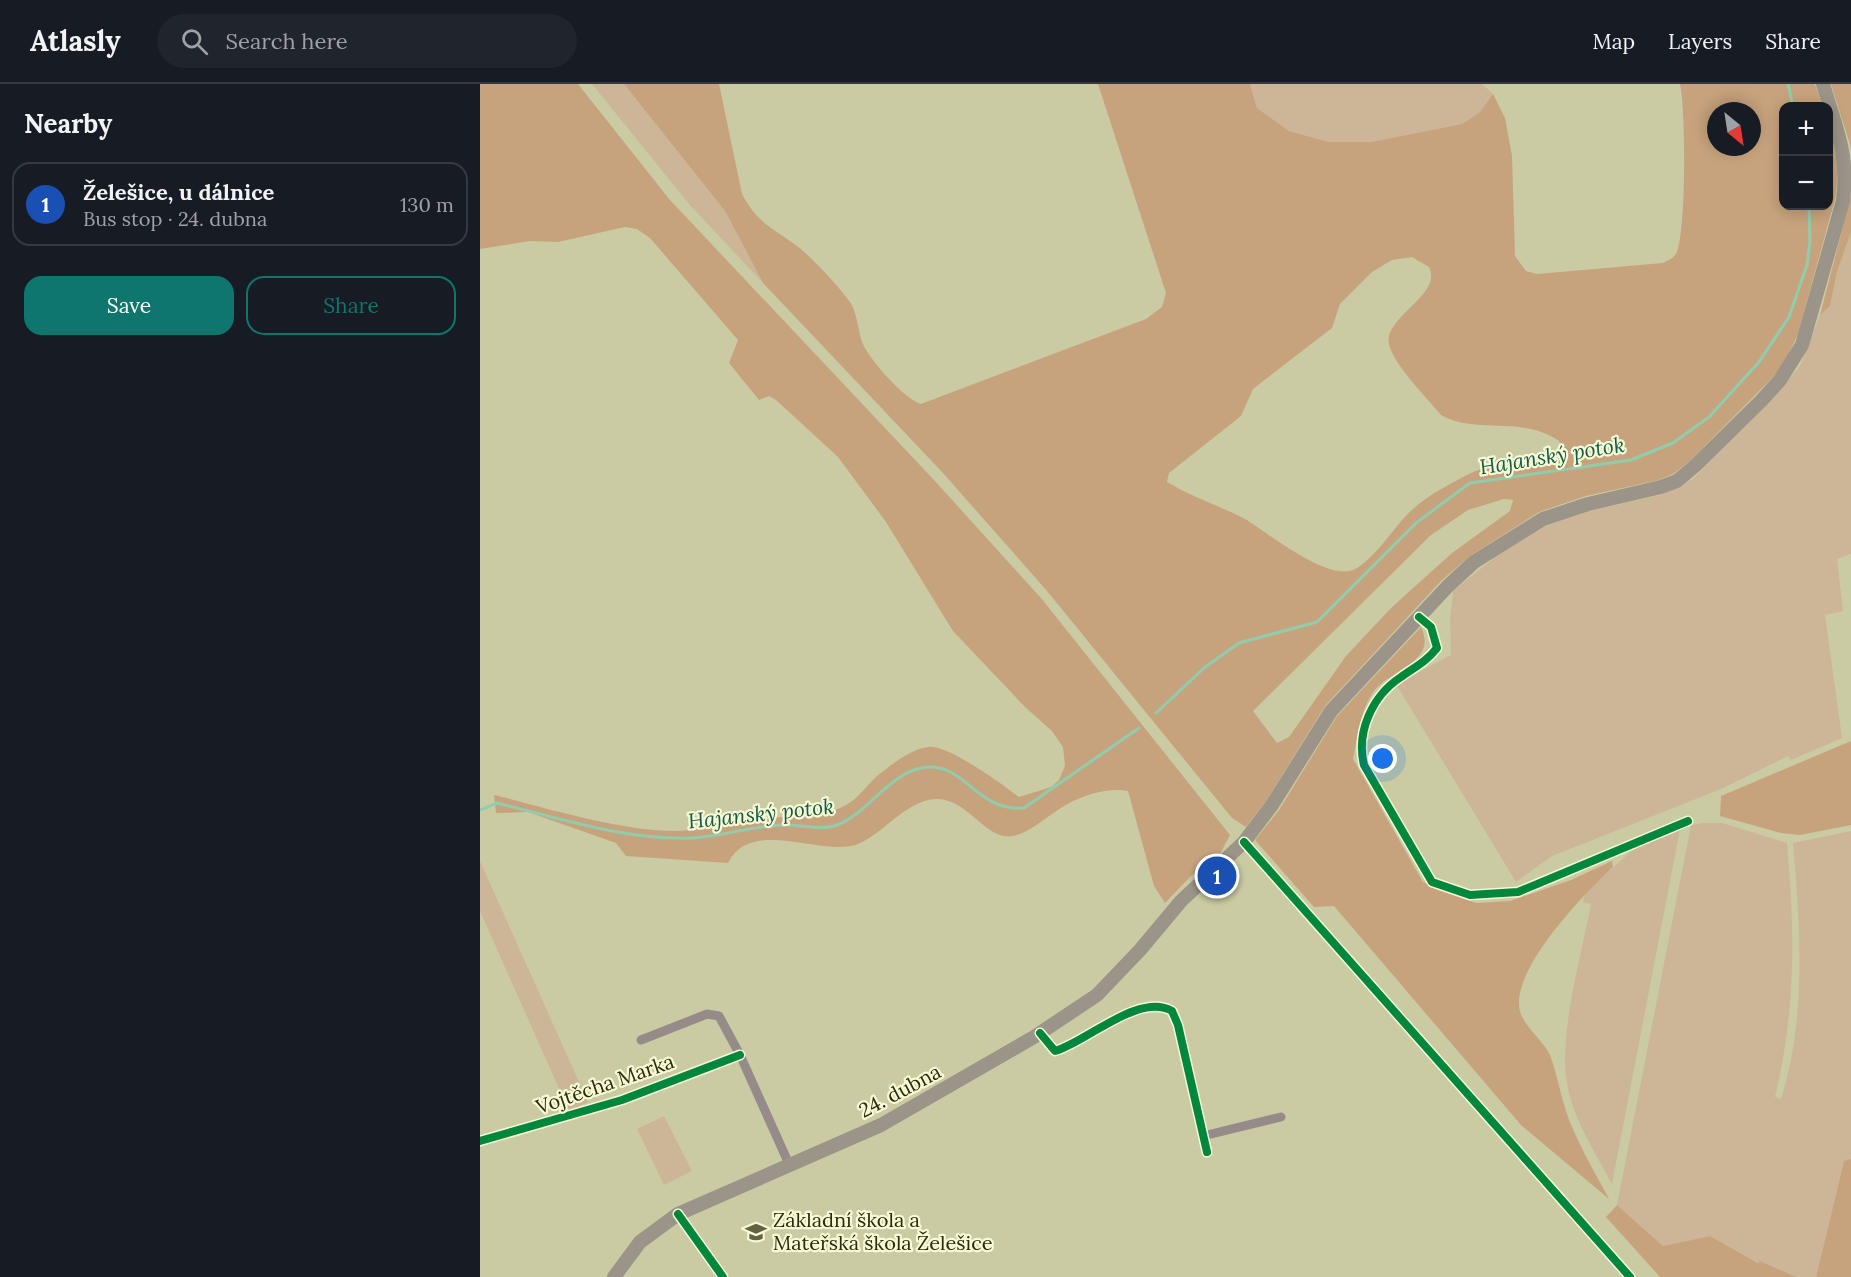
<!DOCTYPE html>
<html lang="en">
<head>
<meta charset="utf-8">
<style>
	:root { --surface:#171b24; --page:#20242c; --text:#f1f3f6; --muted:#9ea1a6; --line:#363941; --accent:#0f766e }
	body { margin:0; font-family:Lora,serif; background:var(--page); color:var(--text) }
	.controls { position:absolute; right:18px; top:18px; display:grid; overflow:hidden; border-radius:12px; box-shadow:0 3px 15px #0003 }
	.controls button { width:54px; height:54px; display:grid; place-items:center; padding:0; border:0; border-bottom:2px solid var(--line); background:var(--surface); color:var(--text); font:30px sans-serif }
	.compass { position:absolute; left:1227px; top:18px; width:54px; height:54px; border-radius:50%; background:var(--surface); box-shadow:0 3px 15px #0003; rotate:150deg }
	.you { position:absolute; left:903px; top:675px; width:21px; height:21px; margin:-15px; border:4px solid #fff; border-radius:50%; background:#1a73e8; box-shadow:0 0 0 9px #1a73e833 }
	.badge { display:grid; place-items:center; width:39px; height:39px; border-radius:50%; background:var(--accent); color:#fff; font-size:20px; font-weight:700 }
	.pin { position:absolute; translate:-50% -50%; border:3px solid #fff; box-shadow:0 2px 6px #0006 }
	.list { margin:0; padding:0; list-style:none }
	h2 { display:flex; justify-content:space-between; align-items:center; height:78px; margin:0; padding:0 24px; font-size:26px }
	h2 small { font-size:20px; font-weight:400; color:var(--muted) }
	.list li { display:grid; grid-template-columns:39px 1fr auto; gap:18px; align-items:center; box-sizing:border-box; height:84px; margin:0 12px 12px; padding:0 12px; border:2px solid var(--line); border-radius:18px }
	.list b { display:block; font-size:22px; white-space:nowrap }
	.list p { margin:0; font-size:20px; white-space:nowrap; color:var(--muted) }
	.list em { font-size:20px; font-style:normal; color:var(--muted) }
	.actions { display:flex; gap:12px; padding:18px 24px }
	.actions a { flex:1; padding:14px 0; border:2px solid var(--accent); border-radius:18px; text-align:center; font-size:21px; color:var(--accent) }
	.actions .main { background:var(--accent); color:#fff }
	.icon { flex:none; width:33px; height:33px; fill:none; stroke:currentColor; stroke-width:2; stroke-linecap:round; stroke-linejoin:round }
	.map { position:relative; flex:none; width:1371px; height:1193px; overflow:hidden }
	header { display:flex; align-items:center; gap:36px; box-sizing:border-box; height:84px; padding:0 30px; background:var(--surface); border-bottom:2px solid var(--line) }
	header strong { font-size:28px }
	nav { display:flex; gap:33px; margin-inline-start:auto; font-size:21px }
	.search { width:420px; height:54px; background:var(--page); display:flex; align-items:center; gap:15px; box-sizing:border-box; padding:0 21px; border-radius:33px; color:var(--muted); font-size:22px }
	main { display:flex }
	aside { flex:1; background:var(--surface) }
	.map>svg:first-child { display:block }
	.green { fill:#cdb698 }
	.forest { fill:#c7a37d; fill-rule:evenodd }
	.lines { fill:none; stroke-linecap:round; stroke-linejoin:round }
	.stream { stroke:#90cdac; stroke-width:3 }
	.street { stroke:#958c8a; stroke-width:9 }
	.secondary { stroke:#9b9488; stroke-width:14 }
	.cycleway-casing { stroke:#f8fad5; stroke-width:11 }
	.cycleway { stroke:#00873e; stroke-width:8 }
	.labels { text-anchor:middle; stroke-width:4.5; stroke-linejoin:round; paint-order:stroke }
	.street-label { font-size:20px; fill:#2a2b0c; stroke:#f8fad5 }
	.poi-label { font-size:20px; fill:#2a2b0c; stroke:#f8fad5; text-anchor:start }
	.water-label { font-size:21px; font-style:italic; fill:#145a47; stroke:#f8fad5 }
</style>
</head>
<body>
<header>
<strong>Atlasly</strong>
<div class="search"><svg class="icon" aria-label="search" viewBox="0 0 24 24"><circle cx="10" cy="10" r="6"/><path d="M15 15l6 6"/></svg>Search here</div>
<nav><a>Map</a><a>Layers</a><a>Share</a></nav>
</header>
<main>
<aside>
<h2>Nearby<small></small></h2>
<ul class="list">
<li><span class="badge" style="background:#1a4fb4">1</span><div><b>Želešice, u dálnice</b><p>Bus stop · 24. dubna</p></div><em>130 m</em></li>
</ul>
<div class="actions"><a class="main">Save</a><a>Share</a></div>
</aside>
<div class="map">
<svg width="1371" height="1193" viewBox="0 0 1371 1193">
	<rect width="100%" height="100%" fill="#cacba2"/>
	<!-- green -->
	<g class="green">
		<polygon points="112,0 144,0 245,127 283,199 209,120"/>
		<polygon points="770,0 1002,0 1013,10 1000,28 982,40 891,58 849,58 809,47 777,24"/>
		<polygon points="1371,148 1371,470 1357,475 1363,527 1345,531 1362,654 1311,676 1308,672 1241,705 1072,772 1036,798 916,600 971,571 970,536 973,507 1023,467 1066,442 1110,427 1184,410 1213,395 1286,322 1320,282 1340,231 1350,222 1357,188"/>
		<path d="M1223,739H1242L1307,759C1315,848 1316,926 1295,1013L1301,1015C1327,932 1320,844 1313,759L1371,747V1075L1364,1077L1336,1193H1317L1280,1177L1279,1179L1230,1152L1183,1162L1137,1121L1211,741Z"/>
		<path d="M1200,745L1132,1100C1115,1068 1093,1035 1087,999C1078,953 1102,868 1111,820L1103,818L1105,809L1156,763Z"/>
		<polygon points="0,777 108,1018 89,1027 0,827"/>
		<polygon points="184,1032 212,1087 184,1101 157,1045"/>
	</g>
	<!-- forest -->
	<g class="forest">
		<path d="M0,0H98L190,116L454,396L561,514L750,751L740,770L710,793L685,819L674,802L648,707C623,702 592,715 572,730C560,738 548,749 533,752C506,757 489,716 458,715C425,714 399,757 371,762C334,769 270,735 248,779L146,772L136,759L48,728L16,729L14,711C58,721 206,769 237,735C270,734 331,735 360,724C377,717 384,704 397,692C411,681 431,665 448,663C468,660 523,701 539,713L571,703L579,696L585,682L583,663L572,647L545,623L473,547L406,438L358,373L296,316L289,312L279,316L249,279L258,256L170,154L157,145L145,143L78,158L50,157L0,165Z"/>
		<path d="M144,0H239L262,110C278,140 292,143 317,162C330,171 361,205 370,218C377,228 378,246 382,258C388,274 424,315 441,320L666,235L682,223L686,209L618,0H770L777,24L809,47L849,58H891L982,40L1000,28L1013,10L1025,34L1032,72L1035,172L1046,187L1057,190L1183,179C1189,176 1194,174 1197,168C1206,144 1206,26 1200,0H1335L1342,22H1304V122H1348L1349,44C1357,70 1359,89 1355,115L1318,250L1307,274L1294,292L1211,376L1193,390L1179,396L1106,412L1059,428L990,472L962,496L845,622L786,717L766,743L752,734L567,507L463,389L283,199L245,127ZM1236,27H1272V63H1236ZM932,173L949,183C963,211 903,233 909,260C913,280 947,314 961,331C996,351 1043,331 1079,357L1083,366C1064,381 1019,375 991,389C973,398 948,411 933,425C914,442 899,470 877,484C850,501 789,449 765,435C740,422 712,413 687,398L689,389L761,332L773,305L852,244L860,220L892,188L912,176ZM1024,415L1033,416L1030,427L972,469L911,524L866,572L809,653L797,659L773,627L951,451L988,426Z"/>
		<polygon points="1351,0 1371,0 1371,66 1369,57"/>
		<polygon points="1371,112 1371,148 1357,188 1350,222 1340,231"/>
		<path d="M941,543C958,578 911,585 894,607C880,626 878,653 873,675L943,798L996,819L1030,817L1091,796L1132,777L1133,783C1104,810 1037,879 1039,921C1040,941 1063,955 1070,971C1079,995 1082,1022 1093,1045C1103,1069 1117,1092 1129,1115L1041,1041L854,822L834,823L775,756L799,726L857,632Z"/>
		<polygon points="1371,657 1371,741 1320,751 1301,749 1240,732 1241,712"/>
		<polygon points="1371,1075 1371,1193 1336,1193 1364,1077"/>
		<polygon points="1137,1121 1183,1162 1230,1152 1278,1179 1280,1177 1317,1193 1180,1193 1126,1133"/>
	</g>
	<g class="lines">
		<!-- stream -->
		<g class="stream">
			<polyline points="1308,0 1313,22"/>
			<polyline points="676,629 724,584 759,559 837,538 936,439 990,399 1151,376 1193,359 1229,333 1279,278 1309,233 1327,181 1330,157 1329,122"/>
			<path d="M0,726L17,719C80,734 147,757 213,754C243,752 272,742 302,741C319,740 342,747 357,741C391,728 413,682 452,683C488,685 498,727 544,724L659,644"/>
		</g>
		<!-- street -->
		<g class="street">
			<path d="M939,533L951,543L957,564C946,578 935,583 921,593C892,612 876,648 884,681L952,798L990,811L1038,808L1208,737"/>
			<polyline points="764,758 1150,1193"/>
			<path d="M560,949L575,967C605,959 659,908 692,927L698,941L727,1068"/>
			<polyline points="161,956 227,930 239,932 260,971 309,1080"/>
			<polyline points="723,1052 801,1033"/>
			<polyline points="0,1057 142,1016 260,971"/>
			<polyline points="198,1130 243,1193"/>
		</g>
		<!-- secondary -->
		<path class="secondary" d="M134,1193L160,1158L198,1130L401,1041L554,953L617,911L660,866L701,817L764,758L792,721L851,627L968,502L994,478L1063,435L1108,420L1181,403L1197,397L1216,381L1281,317L1300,296L1322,261L1363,117C1369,70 1356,44 1343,0"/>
		<defs>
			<g id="cycleway">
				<path d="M939,533L951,543L957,564C946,578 935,583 921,593C892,612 876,648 884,681L952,798L990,811L1038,808L1208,737"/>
				<polyline points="764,758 1150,1193"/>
				<path d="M560,949L575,967C605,959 659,908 692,927L698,941L727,1068"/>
				<polyline points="0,1057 142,1016 260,971"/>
				<polyline points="198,1130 243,1193"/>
			</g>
		</defs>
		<!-- cycleway casing -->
		<use href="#cycleway" class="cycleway-casing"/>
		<!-- cycleway -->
		<use href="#cycleway" class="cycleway"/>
	</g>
	<!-- icons -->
	<defs>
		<symbol id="school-bare" viewBox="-9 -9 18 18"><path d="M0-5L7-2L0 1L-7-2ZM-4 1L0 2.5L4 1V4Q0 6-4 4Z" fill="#626340" stroke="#f8fad5" stroke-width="2.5" paint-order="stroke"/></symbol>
	</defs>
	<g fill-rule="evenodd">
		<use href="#school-bare" x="261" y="1133" width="30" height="30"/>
	</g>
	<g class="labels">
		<!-- street labels -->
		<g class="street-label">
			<text transform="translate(125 1000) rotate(-19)" y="7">Vojtěcha Marka</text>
			<text transform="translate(420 1007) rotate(-28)" y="7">24. dubna</text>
		</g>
		<!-- poi labels -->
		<g class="poi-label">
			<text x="293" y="1143">Základní škola a<tspan x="293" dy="23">Mateřská škola Želešice</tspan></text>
		</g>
		<!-- water labels -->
		<g class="water-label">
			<text transform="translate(1072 372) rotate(-9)" y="7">Hajanský potok</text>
			<text transform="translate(281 730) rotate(-6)" y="7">Hajanský potok</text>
		</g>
	</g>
</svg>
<div class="controls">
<button>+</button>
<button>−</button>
</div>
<svg class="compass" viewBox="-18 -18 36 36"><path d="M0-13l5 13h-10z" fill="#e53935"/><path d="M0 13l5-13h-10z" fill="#9ea1a6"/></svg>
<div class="you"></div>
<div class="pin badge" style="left:737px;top:792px;background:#1a4fb4">1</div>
</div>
</main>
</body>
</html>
